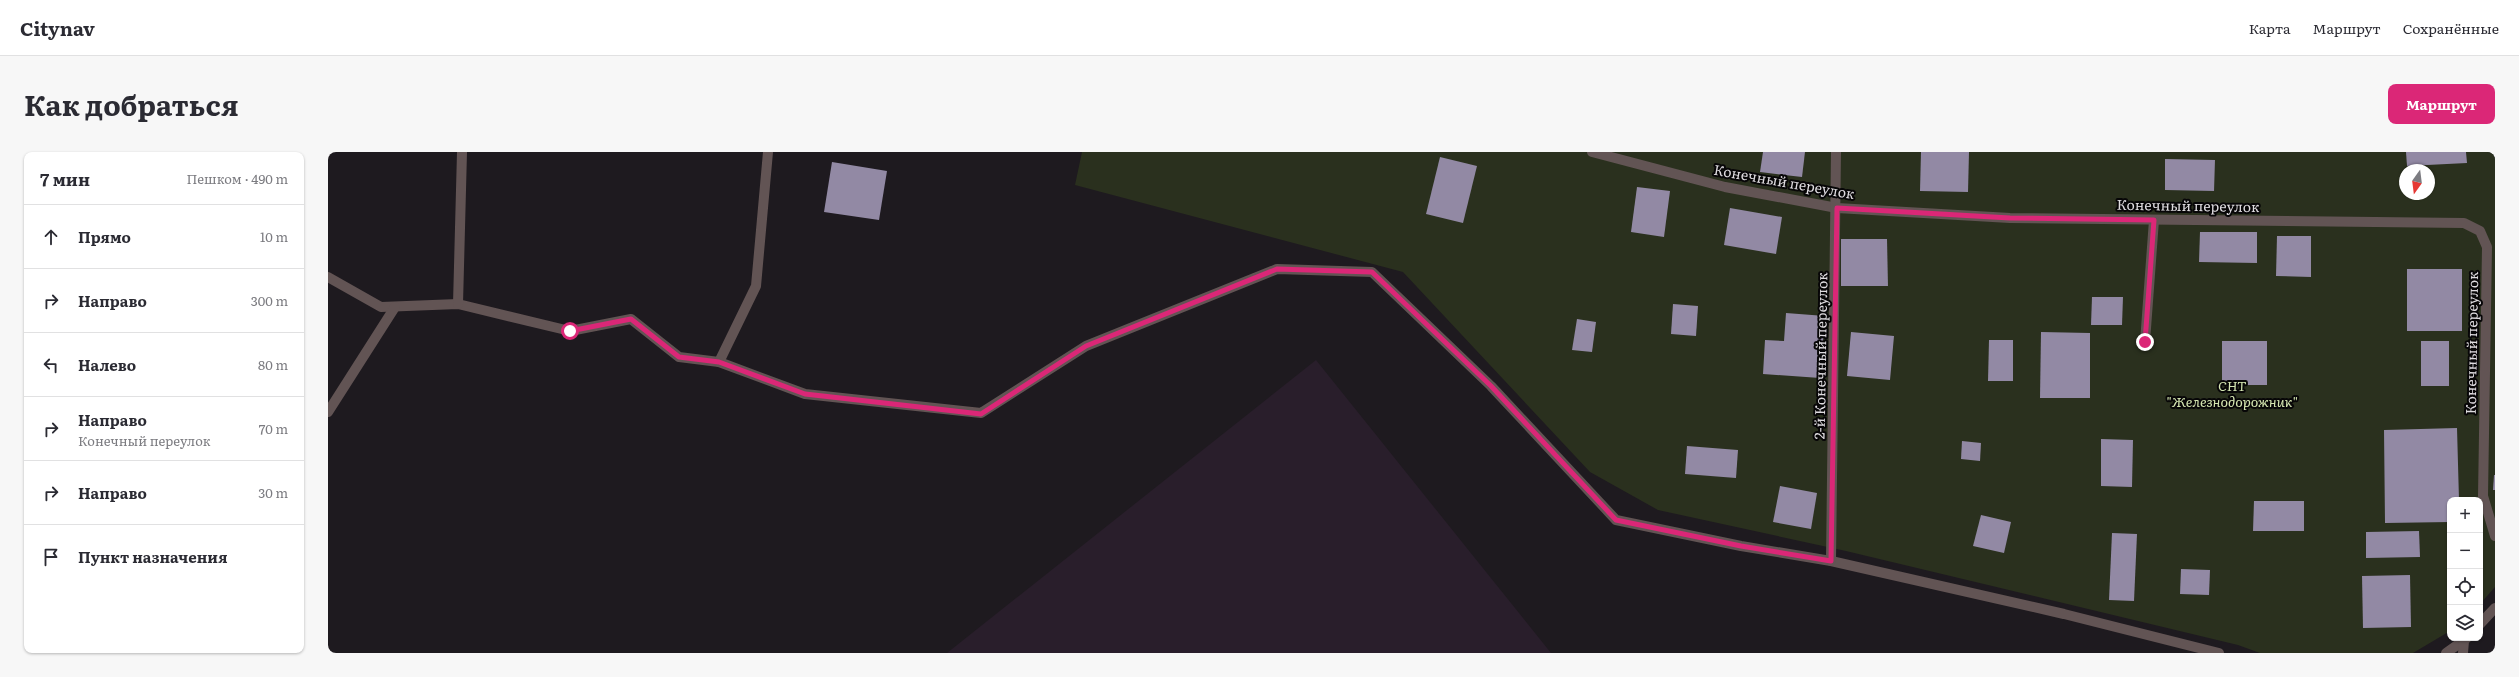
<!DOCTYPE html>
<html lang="ru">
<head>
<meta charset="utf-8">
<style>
	:root { --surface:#fff; --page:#f7f7f7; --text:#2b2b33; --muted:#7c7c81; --line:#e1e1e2; --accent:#db2777 }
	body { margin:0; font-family:Literata,serif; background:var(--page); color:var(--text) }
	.controls { position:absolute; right:12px; bottom:12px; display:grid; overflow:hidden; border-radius:8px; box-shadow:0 1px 3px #0004 }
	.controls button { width:36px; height:36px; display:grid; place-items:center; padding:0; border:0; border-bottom:1px solid var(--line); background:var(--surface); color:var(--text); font:20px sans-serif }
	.compass { position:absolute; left:2071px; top:12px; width:36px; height:36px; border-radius:50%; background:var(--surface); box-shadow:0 1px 3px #0004; rotate:194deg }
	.stop { position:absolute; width:12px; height:12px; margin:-9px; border:3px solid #db2777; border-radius:50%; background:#fff }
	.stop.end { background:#db2777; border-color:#fff; box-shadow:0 1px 4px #0008 }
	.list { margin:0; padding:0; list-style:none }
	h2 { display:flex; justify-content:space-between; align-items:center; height:52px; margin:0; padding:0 16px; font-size:17px }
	h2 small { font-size:13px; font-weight:400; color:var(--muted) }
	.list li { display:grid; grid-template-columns:26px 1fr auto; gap:12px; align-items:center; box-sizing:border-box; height:64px; padding:0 16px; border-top:1px solid var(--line) }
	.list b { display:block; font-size:15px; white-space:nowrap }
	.list p { margin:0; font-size:13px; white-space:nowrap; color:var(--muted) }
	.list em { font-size:13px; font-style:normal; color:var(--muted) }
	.icon { flex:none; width:22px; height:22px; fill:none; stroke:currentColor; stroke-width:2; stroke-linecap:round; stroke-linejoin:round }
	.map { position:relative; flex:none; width:2167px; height:501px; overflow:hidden; border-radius:8px }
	header { display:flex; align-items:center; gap:24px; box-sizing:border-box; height:56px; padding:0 20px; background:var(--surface); border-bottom:1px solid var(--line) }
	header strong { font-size:19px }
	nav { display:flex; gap:22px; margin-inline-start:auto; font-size:14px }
	.intro { display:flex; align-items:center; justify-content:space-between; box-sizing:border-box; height:96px; padding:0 24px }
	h1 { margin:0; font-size:28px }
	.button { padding:10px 18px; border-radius:8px; background:var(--accent); color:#fff; font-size:14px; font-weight:700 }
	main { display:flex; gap:24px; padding:0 24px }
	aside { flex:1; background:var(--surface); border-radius:8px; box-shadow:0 1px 3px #0004 }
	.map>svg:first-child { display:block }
	.industrial { fill:#291e2b }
	.green { fill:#2a301e; fill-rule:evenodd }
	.building { fill:#9289a4 }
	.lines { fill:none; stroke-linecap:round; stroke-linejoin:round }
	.minor { stroke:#625454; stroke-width:10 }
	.route { stroke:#db2777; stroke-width:5 }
	.labels { text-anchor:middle; stroke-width:4; stroke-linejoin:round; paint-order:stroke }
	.street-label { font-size:14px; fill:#dfdce0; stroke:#070607 }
	.park-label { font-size:14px; font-style:italic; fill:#d5e6b1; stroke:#070607 }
</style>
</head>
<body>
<header>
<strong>Citynav</strong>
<nav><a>Карта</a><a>Маршрут</a><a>Сохранённые</a></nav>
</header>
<div class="intro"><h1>Как добраться</h1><a class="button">Маршрут</a></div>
<main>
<aside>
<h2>7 мин<small>Пешком · 490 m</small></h2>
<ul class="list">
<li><svg class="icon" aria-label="ahead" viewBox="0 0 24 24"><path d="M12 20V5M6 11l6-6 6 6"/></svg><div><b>Прямо</b></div><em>10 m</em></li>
<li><svg class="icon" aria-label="right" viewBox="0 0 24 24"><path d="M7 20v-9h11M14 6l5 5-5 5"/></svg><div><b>Направо</b></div><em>300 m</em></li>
<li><svg class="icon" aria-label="left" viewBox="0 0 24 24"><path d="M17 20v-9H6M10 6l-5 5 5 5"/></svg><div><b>Налево</b></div><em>80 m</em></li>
<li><svg class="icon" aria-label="right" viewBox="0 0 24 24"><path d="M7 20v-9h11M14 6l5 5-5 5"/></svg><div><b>Направо</b><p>Конечный переулок</p></div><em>70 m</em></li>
<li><svg class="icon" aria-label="right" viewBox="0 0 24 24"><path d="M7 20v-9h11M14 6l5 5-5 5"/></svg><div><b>Направо</b></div><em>30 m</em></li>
<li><svg class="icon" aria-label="arrive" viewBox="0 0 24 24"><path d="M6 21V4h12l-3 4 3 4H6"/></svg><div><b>Пункт назначения</b></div></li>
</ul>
</aside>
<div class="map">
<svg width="2167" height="501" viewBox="0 0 2167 501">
	<rect width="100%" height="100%" fill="#1e1a1f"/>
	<!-- industrial -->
	<polygon class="industrial" points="988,208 1223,501 619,501"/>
	<!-- green -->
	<path class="green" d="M754,0H2167V435L2152,452V348H2122V479L2085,501H1932L1910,493L1518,399L1330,358L1262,320L1075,120L747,33ZM2077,18H2101V42H2077Z"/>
	<!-- building -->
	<g class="building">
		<polygon points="1435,0 1477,0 1474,25 1432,20"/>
		<polygon points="1593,0 1641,0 1640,40 1592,39"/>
		<polygon points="2078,0 2138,0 2139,11 2079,14"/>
		<polygon points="1112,5 1149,14 1135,71 1098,62"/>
		<polygon points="1837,7 1887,8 1886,39 1837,38"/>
		<polygon points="504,10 559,19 551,68 496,60"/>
		<polygon points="1309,35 1342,39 1336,85 1303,80"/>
		<polygon points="1402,56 1454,65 1448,102 1396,93"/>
		<polygon points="1872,80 1929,80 1929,111 1871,110"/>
		<polygon points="1949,84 1983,84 1983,125 1948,124"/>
		<polygon points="1513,87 1559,87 1560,134 1513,134"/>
		<rect x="2079" y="117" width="55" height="62"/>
		<polygon points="1764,145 1795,145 1794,173 1763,173"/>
		<polygon points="1345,152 1370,154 1368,184 1343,182"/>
		<polygon points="1458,161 1497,164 1492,226 1435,222 1437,188 1456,189"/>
		<polygon points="1249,167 1268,170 1264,200 1244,198"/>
		<polygon points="1523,180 1566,184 1562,228 1519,224"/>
		<polygon points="1713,180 1762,181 1762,246 1712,246"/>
		<polygon points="1661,188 1685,188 1685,229 1660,229"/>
		<rect x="1894" y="189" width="45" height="44"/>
		<rect x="2093" y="189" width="28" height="45"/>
		<polygon points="2129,276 2131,348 2122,348 2122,370 2057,371 2056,278"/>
		<polygon points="1773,287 1805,288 1804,335 1773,334"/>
		<polygon points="1634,289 1653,291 1652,309 1633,307"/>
		<polygon points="1359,294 1410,298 1408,326 1357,322"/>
		<polygon points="2166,323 2167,323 2167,338 2165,338"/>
		<polygon points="1452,334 1489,341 1483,377 1445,370"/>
		<polygon points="1926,349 1976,349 1976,379 1925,379"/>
		<polygon points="1653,363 1683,370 1676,401 1645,394"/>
		<polygon points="2091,379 2092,405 2038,406 2038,380"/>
		<polygon points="1784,381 1809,382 1806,449 1781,448"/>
		<polygon points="1853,417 1882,418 1881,443 1852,442"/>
		<polygon points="2082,423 2083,475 2035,476 2034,424"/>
	</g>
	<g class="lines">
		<!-- minor -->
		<g class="minor">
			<polyline points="1264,0 1397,35 1509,56 1682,66 2136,71 2152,79 2159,95 2155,344 2167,384"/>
			<polyline points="0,125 53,155 130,152 242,179 303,167 351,205 391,210 477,242 653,261 758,194 949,117 1044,120 1163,234 1288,368 1413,394 1503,409 1736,462 1891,501"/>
			<polyline points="130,152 134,0"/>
			<polyline points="1817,190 1826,68"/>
			<polyline points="391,210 428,134 440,0"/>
			<polyline points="0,260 67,155"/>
			<polyline points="1503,409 1508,0"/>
			<polyline points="2152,472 2167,456"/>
			<polyline points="2118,501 2139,486"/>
			<polyline points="2135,501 2136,489"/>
		</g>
	</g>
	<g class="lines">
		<!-- route -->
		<polyline class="route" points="242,179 303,167 351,205 391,210 477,242 653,262 758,194 949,117 1044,120 1163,234 1288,368 1413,394 1503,409 1509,56 1682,66 1826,68 1817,190"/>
	</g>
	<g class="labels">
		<!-- street labels -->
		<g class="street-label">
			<text transform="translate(1456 30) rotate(10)" y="5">Конечный переулок</text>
			<text transform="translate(1860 54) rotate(1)" y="5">Конечный переулок</text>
			<text transform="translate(2144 191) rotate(-89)" y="5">Конечный переулок</text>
			<text transform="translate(1493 204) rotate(-89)" y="5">2-й Конечный переулок</text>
		</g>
		<!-- park labels -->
		<g class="park-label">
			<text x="1904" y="239">СНТ<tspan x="1904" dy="16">"Железнодорожник"</tspan></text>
		</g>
	</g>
</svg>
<div class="controls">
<button>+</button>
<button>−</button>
<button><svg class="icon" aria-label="locate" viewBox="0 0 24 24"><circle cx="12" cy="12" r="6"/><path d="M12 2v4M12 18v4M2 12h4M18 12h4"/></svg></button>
<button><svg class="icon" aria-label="layers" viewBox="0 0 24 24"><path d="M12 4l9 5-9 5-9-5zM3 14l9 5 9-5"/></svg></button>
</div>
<svg class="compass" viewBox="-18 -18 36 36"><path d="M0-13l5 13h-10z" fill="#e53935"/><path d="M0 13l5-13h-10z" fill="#7c7c81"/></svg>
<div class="stop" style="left:242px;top:179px"></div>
<div class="stop end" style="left:1817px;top:190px"></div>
</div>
</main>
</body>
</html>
